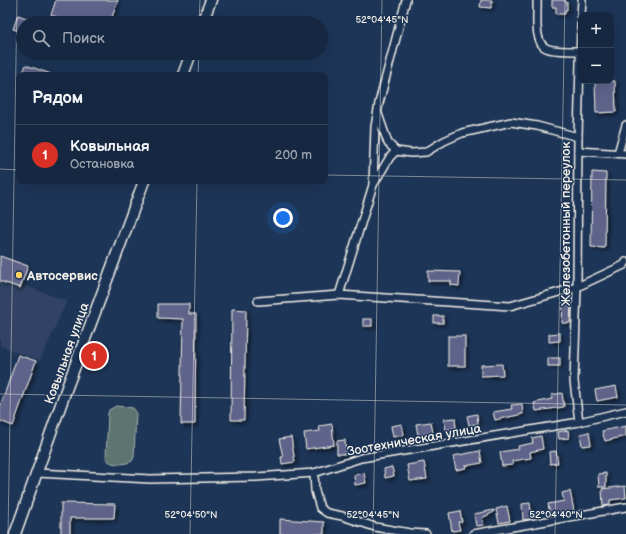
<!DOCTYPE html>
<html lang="ru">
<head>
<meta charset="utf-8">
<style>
	:root { --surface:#162841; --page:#23344c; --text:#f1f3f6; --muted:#9ea6b1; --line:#35445a; --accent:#d93025 }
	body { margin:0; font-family:"Balsamiq Sans",sans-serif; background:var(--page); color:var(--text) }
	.controls { position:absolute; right:12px; top:12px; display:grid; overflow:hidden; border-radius:8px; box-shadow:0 4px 16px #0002 }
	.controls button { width:36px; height:36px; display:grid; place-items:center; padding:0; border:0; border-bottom:1px solid var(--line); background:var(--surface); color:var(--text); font:20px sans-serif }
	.you { position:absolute; left:283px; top:218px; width:14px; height:14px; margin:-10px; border:3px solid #fff; border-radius:50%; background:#1a73e8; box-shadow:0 0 0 6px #1a73e833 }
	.badge { display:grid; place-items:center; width:26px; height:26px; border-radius:50%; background:var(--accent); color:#fff; font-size:13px; font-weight:700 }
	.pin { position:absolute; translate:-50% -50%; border:2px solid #fff; box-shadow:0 1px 4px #0006 }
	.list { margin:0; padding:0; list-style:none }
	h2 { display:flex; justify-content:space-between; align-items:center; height:52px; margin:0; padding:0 16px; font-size:17px }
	h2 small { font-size:13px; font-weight:400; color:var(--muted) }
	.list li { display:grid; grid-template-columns:26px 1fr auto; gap:12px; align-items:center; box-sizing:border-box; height:60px; padding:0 16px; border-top:1px solid var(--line) }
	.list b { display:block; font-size:15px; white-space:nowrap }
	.list p { margin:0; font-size:13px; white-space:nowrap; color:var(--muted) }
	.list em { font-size:13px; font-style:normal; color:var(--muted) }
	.icon { flex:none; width:22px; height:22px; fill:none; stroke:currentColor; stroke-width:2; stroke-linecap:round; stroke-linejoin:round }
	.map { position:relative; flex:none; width:626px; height:534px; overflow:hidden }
	.search { position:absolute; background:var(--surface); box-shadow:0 4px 16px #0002; left:16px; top:16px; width:312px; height:44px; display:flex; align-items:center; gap:10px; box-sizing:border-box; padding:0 14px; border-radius:22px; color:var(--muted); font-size:15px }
	.panel { position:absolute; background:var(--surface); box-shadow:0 4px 16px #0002; left:16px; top:72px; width:312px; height:112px; border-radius:8px }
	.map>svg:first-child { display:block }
	.built { fill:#304366 }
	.green { fill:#5c7471; stroke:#a8b2ac }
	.building { fill:#5e648a; stroke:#f4f1e8; filter:url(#shadow) }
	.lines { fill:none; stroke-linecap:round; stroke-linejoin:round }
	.street-casing { stroke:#f4f1e8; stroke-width:10 }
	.secondary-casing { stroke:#f4f1e8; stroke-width:13 }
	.street { stroke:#1d3557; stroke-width:7 }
	.secondary { stroke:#1d3557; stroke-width:10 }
	.ticks { fill:none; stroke:#f4f1e8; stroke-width:1; stroke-opacity:0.45 }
	.poi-dot { fill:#ffd166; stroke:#1d3557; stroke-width:1.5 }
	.labels { text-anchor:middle; stroke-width:3; stroke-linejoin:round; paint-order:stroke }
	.street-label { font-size:13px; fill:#f4f1e8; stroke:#1d3557 }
	.poi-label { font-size:13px; font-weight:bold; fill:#f4f1e8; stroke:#1d3557; text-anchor:start }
	.ticks-label { font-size:10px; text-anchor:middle; fill:#f4f1e8; stroke:#1d3557; stroke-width:3; stroke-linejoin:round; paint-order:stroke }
</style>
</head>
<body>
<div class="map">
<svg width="626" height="534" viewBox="0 0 626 534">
	<defs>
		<filter id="shadow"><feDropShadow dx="2" dy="2" stdDeviation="2" flood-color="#0009"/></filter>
	</defs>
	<rect width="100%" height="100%" fill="#1d3557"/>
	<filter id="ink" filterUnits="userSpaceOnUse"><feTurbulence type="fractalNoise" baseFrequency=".025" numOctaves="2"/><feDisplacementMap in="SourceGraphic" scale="8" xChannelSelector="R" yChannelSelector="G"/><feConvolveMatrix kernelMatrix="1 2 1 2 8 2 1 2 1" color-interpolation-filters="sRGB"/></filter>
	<g filter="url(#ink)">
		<!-- built -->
		<polygon class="built" points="0,277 67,301 40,361 0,346"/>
		<!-- green -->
		<path class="green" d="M116,406L133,408L136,412L134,457L132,461C124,465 110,466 106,458L108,413L109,410Z"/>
		<!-- building -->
		<g class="building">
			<polygon points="56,0 118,0 110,23 74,23 51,15"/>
			<polygon points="481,0 492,0 491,8 480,7"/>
			<polygon points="552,0 565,0 565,2 567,2 567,10 565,10 565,14 556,14 556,7 552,7"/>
			<polygon points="18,15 37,22 37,23 23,23 23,32 13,29"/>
			<polygon points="26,65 51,74 50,75 22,75"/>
			<polygon points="595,81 615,81 616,112 596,113"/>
			<polygon points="592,172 606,173 605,248 591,247"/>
			<polygon points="0,256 28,266 20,288 0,281"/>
			<polygon points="428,271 460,272 459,286 451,285 451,281 428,281"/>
			<polygon points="563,302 571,303 570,323 562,323"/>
			<polygon points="158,304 189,304 189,314 196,314 195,424 181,424 183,319 158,318"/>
			<polygon points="232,309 246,310 244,420 231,420"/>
			<rect x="434" y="316" width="9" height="7"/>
			<rect x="363" y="319" width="9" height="7"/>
			<polygon points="560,333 560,341 549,342 549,334"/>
			<rect x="448" y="336" width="17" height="30"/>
			<polygon points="18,355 36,361 13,426 0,421 0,407"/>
			<rect x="548" y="358" width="12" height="8"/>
			<polygon points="502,364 503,375 481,376 481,365"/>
			<polygon points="616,386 618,397 597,401 595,390"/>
			<polygon points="562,393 564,407 536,411 534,403 552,399 551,395"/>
			<polygon points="522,404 523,414 495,420 493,412 512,409 511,405"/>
			<polygon points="477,414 478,424 469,425 467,416"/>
			<polygon points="455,418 456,428 446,430 444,419"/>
			<polygon points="431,422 433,433 418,435 416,424"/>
			<polygon points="332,424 334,445 306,449 304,433 320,431 319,426"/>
			<polygon points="402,424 404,435 393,437 391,426"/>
			<polygon points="626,426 626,436 605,441 602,431"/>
			<polygon points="568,430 569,438 559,439 558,432"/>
			<polygon points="589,432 591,445 582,446 580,434"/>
			<polygon points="541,436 543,449 530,452 531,458 512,461 513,465 502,466 500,452 519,449 518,446 533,443 532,438"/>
			<polygon points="291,437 295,462 282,464 281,457 283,457 279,439"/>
			<polygon points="345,440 346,454 337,454 337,441"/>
			<polygon points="480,451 482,463 465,466 466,468 456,470 453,456"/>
			<polygon points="556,451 558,463 550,464 549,452"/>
			<polygon points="424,462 427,479 410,481 407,465"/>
			<polygon points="392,467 394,476 385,478 384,469"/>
			<polygon points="364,473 366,483 355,485 354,475"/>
			<polygon points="606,473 606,487 599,487 598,474"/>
			<polygon points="625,486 626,498 610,500 610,505 603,506 602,489"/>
			<polygon points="570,491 574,511 550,514 548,504 564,501 562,493"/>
			<polygon points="61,503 115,504 114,518 70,518 70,534 61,534"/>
			<polygon points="530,503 532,519 523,520 522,504"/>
			<polygon points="507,506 510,521 499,523 496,509"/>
			<polygon points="494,510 494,512 482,518 484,525 476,526 474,514"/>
			<polygon points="460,511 462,522 458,522 460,530 452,531 449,513"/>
			<polygon points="280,519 324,522 324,534 280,534"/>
		</g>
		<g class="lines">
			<defs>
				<g id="street">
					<path d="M537,0C538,12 533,42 546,48C551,51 573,51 580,51"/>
					<polyline points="581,15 582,0"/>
					<polyline points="378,114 388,143 396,151"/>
					<polyline points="578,151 626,154"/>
					<polyline points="618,153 626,125"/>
					<polyline points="373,184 375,127 379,103 406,0"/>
					<polyline points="339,295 373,185 390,157 396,151 411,153 426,152 444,141 462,133 511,122 537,126 578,137"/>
					<polyline points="258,301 339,295 510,306 577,287 624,265 626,262"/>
					<polyline points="579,422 574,381 577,287 578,137 581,25"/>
					<polyline points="37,473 150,479 256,477 314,473 361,458 579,422 626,411"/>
					<polyline points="314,473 315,491 320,508 327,513 342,516 375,527 410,533 426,534"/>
					<polyline points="473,534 626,507"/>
				</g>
				<g id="secondary">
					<polyline points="202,23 211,0"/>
					<polyline points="183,75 191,53"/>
					<polyline points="15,534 66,390 144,181"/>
				</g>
			</defs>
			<!-- street casing -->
			<use href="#street" class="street-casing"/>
			<!-- secondary casing -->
			<use href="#secondary" class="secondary-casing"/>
			<!-- street -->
			<use href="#street" class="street"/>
			<!-- secondary -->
			<use href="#secondary" class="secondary"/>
		</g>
	</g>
	<!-- ticks -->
	<path class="ticks" d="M199,23L200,0M198,75L199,53M0,169L19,170M325,175L626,180M0,394L626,405M8,534L17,0M190,534L197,181M373,534L382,0M555,534L565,0"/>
	<!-- markers -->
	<circle class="poi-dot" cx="19" cy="275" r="4"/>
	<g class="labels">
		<!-- street labels -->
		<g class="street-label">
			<text transform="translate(565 224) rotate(-90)" y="5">Железобетонный переулок</text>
			<text transform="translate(66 353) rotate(-70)" y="5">Ковыльная улица</text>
			<text transform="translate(414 439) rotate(-10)" y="5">Зоотехническая улица</text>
		</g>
		<!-- poi labels -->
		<g class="poi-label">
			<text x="27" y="280">Автосервис</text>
		</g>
	</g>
	<g class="ticks-label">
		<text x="382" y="23">52°04'45"N</text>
		<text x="191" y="518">52°04'50"N</text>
		<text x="373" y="518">52°04'45"N</text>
		<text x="556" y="518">52°04'40"N</text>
	</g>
</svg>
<div class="controls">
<button>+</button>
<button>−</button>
</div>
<div class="you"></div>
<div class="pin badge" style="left:94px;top:356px">1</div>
<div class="search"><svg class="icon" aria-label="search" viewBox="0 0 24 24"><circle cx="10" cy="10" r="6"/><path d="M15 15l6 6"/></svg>Поиск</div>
<section class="panel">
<h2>Рядом<small></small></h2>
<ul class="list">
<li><span class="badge">1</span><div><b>Ковыльная</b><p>Остановка</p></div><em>200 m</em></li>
</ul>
</section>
</div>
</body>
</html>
